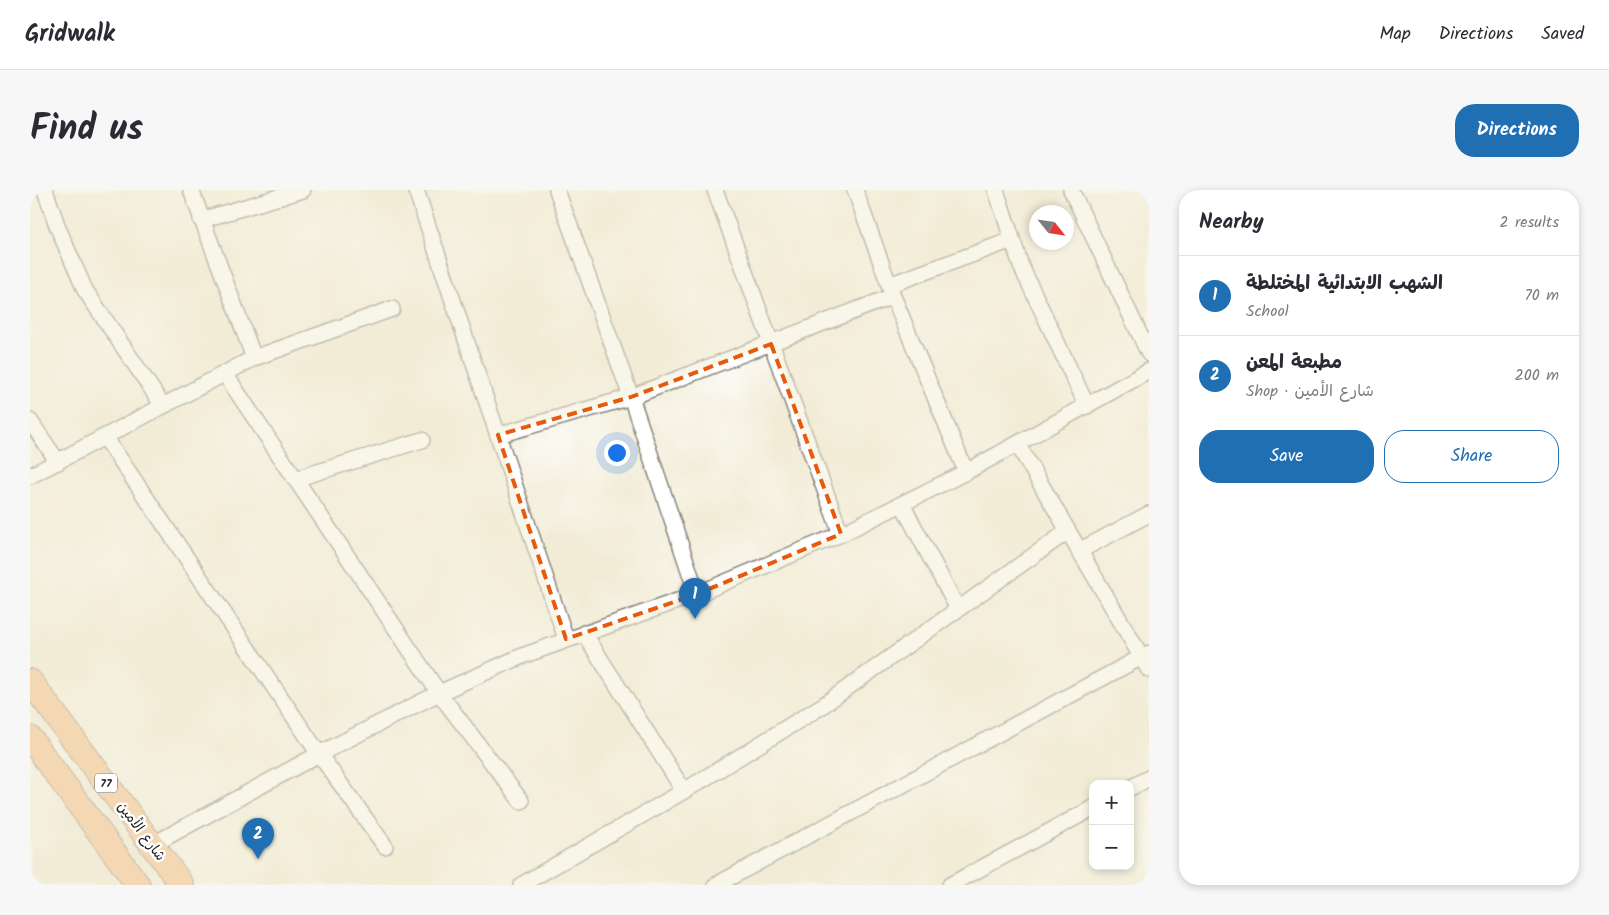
<!DOCTYPE html>
<html lang="en">
<head>
<meta charset="utf-8">
<style>
	:root { --surface:#fff; --page:#f7f7f7; --text:#2b2b33; --muted:#7c7c81; --line:#e1e1e2; --accent:#1f6fb2 }
	body { margin:0; font-family:Kalam,"Playpen Sans Arabic",sans-serif; background:var(--page); color:var(--text) }
	.controls { position:absolute; right:15px; bottom:15px; display:grid; overflow:hidden; border-radius:10px; box-shadow:0 2px 8px #0003 }
	.controls button { width:45px; height:45px; display:grid; place-items:center; padding:0; border:0; border-bottom:1px solid var(--line); background:var(--surface); color:var(--text); font:25px sans-serif }
	.compass { position:absolute; left:999px; top:15px; width:45px; height:45px; border-radius:50%; background:var(--surface); box-shadow:0 2px 8px #0003; rotate:120deg }
	.you { position:absolute; left:586px; top:262px; width:18px; height:18px; margin:-12px; border:4px solid #fff; border-radius:50%; background:#1a73e8; box-shadow:0 0 0 8px #1a73e833 }
	.badge { display:grid; place-items:center; width:32px; height:32px; border-radius:50%; background:var(--accent); color:#fff; font-size:16px; font-weight:700 }
	.pin { position:absolute; translate:-50% -41px; filter:drop-shadow(0 1px 2px #0008) }
	.pin::after { content:''; position:absolute; top:26px; width:18px; height:15px; background:inherit; clip-path:polygon(0 0,100% 0,50% 100%) }
	.list { margin:0; padding:0; list-style:none }
	h2 { display:flex; justify-content:space-between; align-items:center; height:65px; margin:0; padding:0 20px; font-size:21px }
	h2 small { font-size:16px; font-weight:400; color:var(--muted) }
	.list li { display:grid; grid-template-columns:32px 1fr auto; gap:15px; align-items:center; box-sizing:border-box; height:80px; padding:0 20px; border-top:1px solid var(--line) }
	.list b { display:block; font-size:19px; white-space:nowrap }
	.list p { margin:0; font-size:16px; white-space:nowrap; color:var(--muted) }
	.list em { font-size:16px; font-style:normal; color:var(--muted) }
	.actions { display:flex; gap:10px; padding:15px 20px }
	.actions a { flex:1; padding:11px 0; border:1px solid var(--accent); border-radius:20px; text-align:center; font-size:18px; color:var(--accent) }
	.actions .main { background:var(--accent); color:#fff }
	.map { position:relative; flex:none; width:1119px; height:695px; overflow:hidden; border-radius:20px }
	header { display:flex; align-items:center; gap:30px; box-sizing:border-box; height:70px; padding:0 25px; background:var(--surface); border-bottom:1px solid var(--line) }
	header strong { font-size:24px }
	nav { display:flex; gap:28px; margin-inline-start:auto; font-size:18px }
	.intro { display:flex; align-items:center; justify-content:space-between; box-sizing:border-box; height:120px; padding:0 30px }
	h1 { margin:0; font-size:35px }
	.button { padding:12px 22px; border-radius:20px; background:var(--accent); color:#fff; font-size:18px; font-weight:700 }
	main { display:flex; gap:30px; padding:0 30px }
	aside { flex:1; background:var(--surface); border-radius:20px; box-shadow:0 2px 8px #0003 }
	.map>svg:first-child { display:block }
	.lines { fill:none; stroke-linecap:round; stroke-linejoin:round }
	.street-casing { stroke:#87847a; stroke-width:18 }
	.primary-casing { stroke:#87847a; stroke-width:26 }
	.street { stroke:#fff; stroke-width:15 }
	.primary { stroke:#f7be88; stroke-width:24 }
	.marked { fill:none; stroke:#e8590c; stroke-width:4; stroke-dasharray:10 6; stroke-linejoin:round }
	.labels { text-anchor:middle; stroke-width:5; stroke-linejoin:round; paint-order:stroke }
	.shield { fill:#fff; stroke:#606060; stroke-width:1 }
	.shield-label { font-size:12px; font-weight:bold; fill:#1c1c1c }
	.street-label { font-size:14px; fill:#1c1c1c; stroke:#fff }
</style>
</head>
<body>
<header>
<strong>Gridwalk</strong>
<nav><a>Map</a><a>Directions</a><a>Saved</a></nav>
</header>
<div class="intro"><h1>Find us</h1><a class="button">Directions</a></div>
<main>
<div class="map">
<svg width="1119" height="695" viewBox="0 0 1119 695">
	<rect width="100%" height="100%" fill="#fff"/>
	<filter id="ink" filterUnits="userSpaceOnUse"><feTurbulence type="fractalNoise" baseFrequency=".02" numOctaves="2"/><feDisplacementMap in="SourceGraphic" scale="10" xChannelSelector="R" yChannelSelector="G"/><feConvolveMatrix kernelMatrix="1 2 1 2 8 2 1 2 1" color-interpolation-filters="sRGB"/></filter>
	<filter id="wash" filterUnits="userSpaceOnUse"><feTurbulence type="fractalNoise" baseFrequency=".0096" numOctaves="4" result="noise"/><feDisplacementMap in="SourceGraphic" scale="20" xChannelSelector="R" yChannelSelector="G"/><feGaussianBlur stdDeviation="1.12" result="paint"/><feColorMatrix in="noise" values="0 0 0 0 0 0 0 0 0 0 0 0 0 0 0 0 0 1.4 0 .05"/><feComposite in="paint" operator="in"/></filter>
	<g filter="url(#wash)">
		<rect width="100%" height="100%" fill="#f2ecd7"/>
	</g>
	<g filter="url(#ink)">
		<g class="lines">
			<defs>
				<g id="street">
					<polyline points="15,0 28,38 55,100 133,216"/>
					<polyline points="161,0 224,168"/>
					<polyline points="386,0 536,449"/>
					<polyline points="527,0 601,207 667,404"/>
					<polyline points="685,0 811,344"/>
					<polyline points="825,0 863,106 936,282"/>
					<polyline points="966,0 991,76 1057,216"/>
					<polyline points="1041,0 1119,164"/>
					<polyline points="171,30 273,0"/>
					<polyline points="859,95 982,50"/>
					<polyline points="195,184 409,503 491,611"/>
					<polyline points="0,231 28,272"/>
					<polyline points="468,245 601,207 863,106"/>
					<polyline points="75,247 289,564 355,656"/>
					<polyline points="988,255 1119,480"/>
					<polyline points="0,286 224,168 362,119"/>
					<polyline points="265,289 392,250"/>
					<polyline points="872,314 928,419"/>
					<polyline points="1049,361 1119,324"/>
					<polyline points="554,443 654,601"/>
					<polyline points="1100,598 1119,588"/>
					<polyline points="122,655 289,564 409,503 492,466 667,404 811,344 936,282 1119,181"/>
					<polyline points="491,695 654,601 792,516 1038,341"/>
					<polyline points="686,695 1119,463"/>
					<polyline points="920,695 1063,618"/>
				</g>
				<g id="primary">
					<polyline points="0,491 152,695"/>
					<polyline points="0,548 108,695"/>
				</g>
			</defs>
			<!-- street casing -->
			<use href="#street" class="street-casing"/>
			<!-- primary casing -->
			<use href="#primary" class="primary-casing"/>
			<!-- street -->
			<use href="#street" class="street"/>
			<!-- primary -->
			<use href="#primary" class="primary"/>
		</g>
	</g>
	<!-- marked area -->
	<path d="M0 0H1119V695H0ZM741,154L811,344L667,404L536,449L468,245L601,207Z" fill="#f2ecd7" fill-opacity=".55" fill-rule="evenodd"/>
	<path class="marked" d="M741,154L811,344L667,404L536,449L468,245L601,207Z"/>
	<g class="labels">
		<!-- shield labels -->
		<rect class="shield" x="65" y="583.5" width="22" height="19" rx="4"/>
		<g class="shield-label">
			<text x="76" y="597">77</text>
		</g>
		<!-- street labels -->
		<g class="street-label">
			<text transform="translate(112 641) rotate(53)" y="5">شارع الأمين</text>
		</g>
	</g>
</svg>
<div class="controls">
<button>+</button>
<button>−</button>
</div>
<svg class="compass" viewBox="-18 -18 36 36"><path d="M0-13l5 13h-10z" fill="#e53935"/><path d="M0 13l5-13h-10z" fill="#7c7c81"/></svg>
<div class="you"></div>
<div class="pin badge" style="left:665px;top:429px">1</div>
<div class="pin badge" style="left:228px;top:669px">2</div>
</div>
<aside>
<h2>Nearby<small>2 results</small></h2>
<ul class="list">
<li><span class="badge">1</span><div><b>الشهب الابتدائية المختلطة</b><p>School</p></div><em>70 m</em></li>
<li><span class="badge">2</span><div><b>مطبعة المعن</b><p>Shop · شارع الأمين</p></div><em>200 m</em></li>
</ul>
<div class="actions"><a class="main">Save</a><a>Share</a></div>
</aside>
</main>
</body>
</html>
